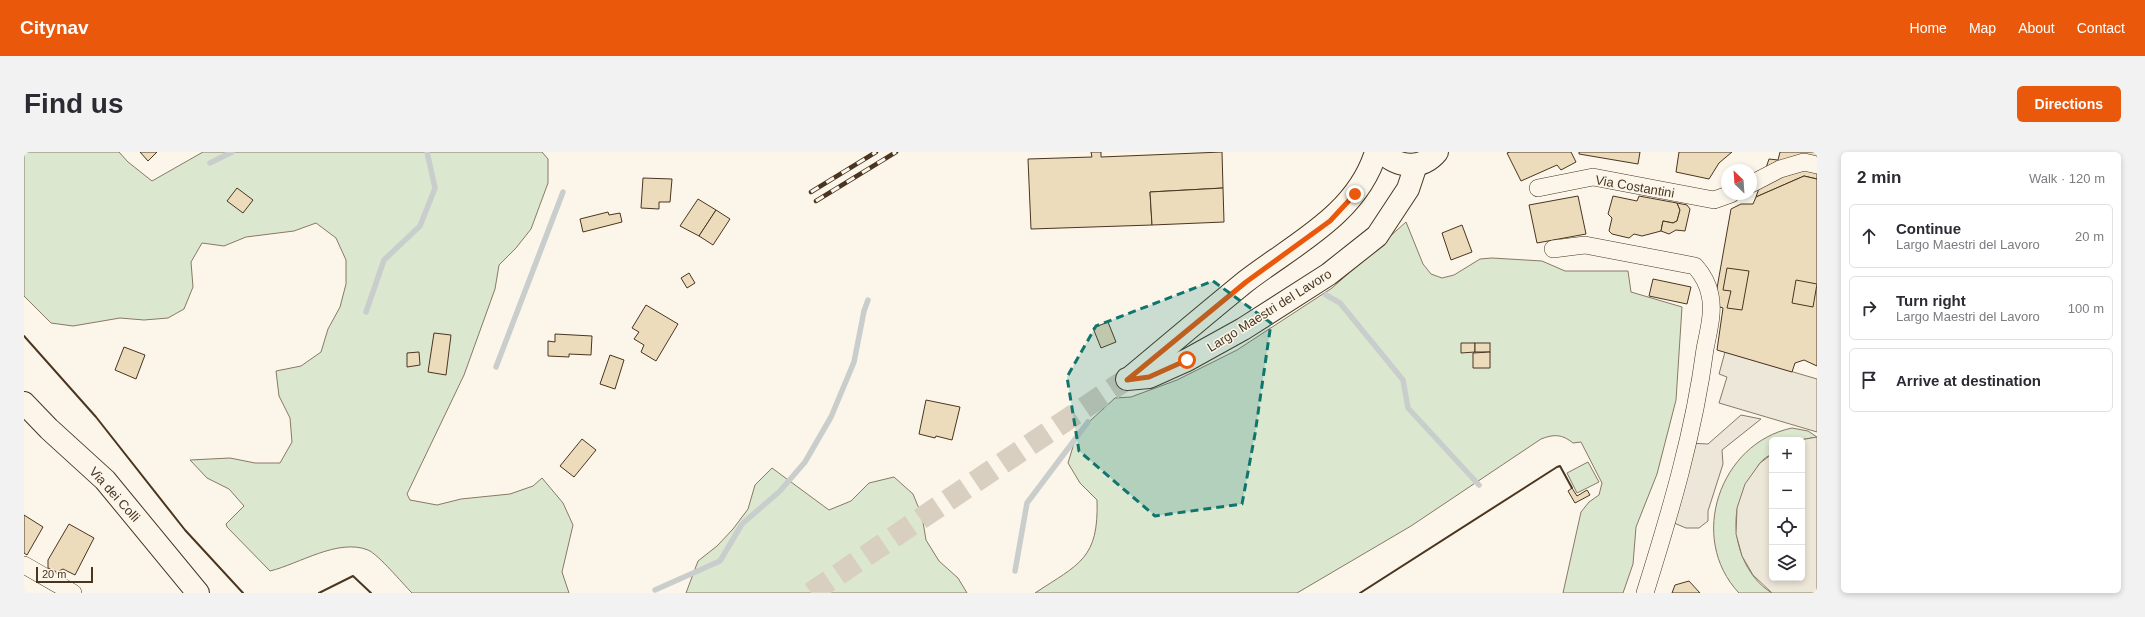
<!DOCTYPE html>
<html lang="en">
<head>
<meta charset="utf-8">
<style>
	:root { --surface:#fff; --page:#f2f2f3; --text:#2b2b33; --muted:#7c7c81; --line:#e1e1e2; --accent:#ea580c }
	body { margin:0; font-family:Arial,sans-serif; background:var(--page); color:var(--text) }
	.controls { position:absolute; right:12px; bottom:12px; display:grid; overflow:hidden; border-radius:6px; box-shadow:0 2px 6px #0003 }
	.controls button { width:36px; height:36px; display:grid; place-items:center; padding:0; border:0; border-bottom:1px solid var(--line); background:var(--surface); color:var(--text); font:20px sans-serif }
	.compass { position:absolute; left:1697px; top:12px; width:36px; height:36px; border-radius:50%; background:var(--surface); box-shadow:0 2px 6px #0003; rotate:335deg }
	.scale { position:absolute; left:12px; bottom:10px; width:57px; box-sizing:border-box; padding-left:4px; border:2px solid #4a3520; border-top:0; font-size:11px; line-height:14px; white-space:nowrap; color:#4a3520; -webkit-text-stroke:3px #fbf6e9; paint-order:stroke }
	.stop { position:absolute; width:12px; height:12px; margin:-9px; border:3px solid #ea580c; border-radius:50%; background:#fff }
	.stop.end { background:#ea580c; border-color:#fff; box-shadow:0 1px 4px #0008 }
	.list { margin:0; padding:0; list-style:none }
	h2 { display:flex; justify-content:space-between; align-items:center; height:52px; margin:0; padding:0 16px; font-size:17px }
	h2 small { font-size:13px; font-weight:400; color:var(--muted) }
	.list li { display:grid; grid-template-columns:26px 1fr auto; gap:12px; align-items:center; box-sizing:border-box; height:64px; margin:0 8px 8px; padding:0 8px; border:1px solid var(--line); border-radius:6px }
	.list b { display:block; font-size:15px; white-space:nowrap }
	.list p { margin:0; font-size:13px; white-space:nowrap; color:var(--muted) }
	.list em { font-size:13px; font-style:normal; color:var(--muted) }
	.icon { flex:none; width:22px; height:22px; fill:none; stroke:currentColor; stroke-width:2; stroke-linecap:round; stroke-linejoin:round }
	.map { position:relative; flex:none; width:1793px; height:441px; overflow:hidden; border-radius:6px }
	header { display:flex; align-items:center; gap:24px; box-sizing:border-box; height:56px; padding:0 20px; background:var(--accent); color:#fff }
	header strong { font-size:19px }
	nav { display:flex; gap:22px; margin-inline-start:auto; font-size:14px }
	.intro { display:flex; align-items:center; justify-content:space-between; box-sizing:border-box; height:96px; padding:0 24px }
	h1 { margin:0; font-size:28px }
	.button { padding:10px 18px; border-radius:6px; background:var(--accent); color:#fff; font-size:14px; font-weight:700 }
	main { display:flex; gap:24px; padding:0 24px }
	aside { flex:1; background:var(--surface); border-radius:6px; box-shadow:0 2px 6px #0003 }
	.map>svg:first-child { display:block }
	.green { fill:#dce7d0; stroke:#887966 }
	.parking { fill:#ede7d9; stroke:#887966 }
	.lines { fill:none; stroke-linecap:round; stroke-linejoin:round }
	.stream { stroke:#c9cecd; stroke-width:5.5 }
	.building { fill:#ecdcbc; stroke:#4a3520 }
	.secondary-tunnel { stroke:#d8cfc1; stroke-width:22; stroke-dasharray:22 11; stroke-linecap:butt }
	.street-casing { stroke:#4a3520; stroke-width:18 }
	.secondary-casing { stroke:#4a3520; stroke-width:24 }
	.street { stroke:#fbf6e9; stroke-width:17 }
	.secondary { stroke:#fbf6e9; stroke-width:22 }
	.rail-casing { stroke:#4a3520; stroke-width:4.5 }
	.rail { stroke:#fbf6e9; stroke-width:3; stroke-dasharray:9; stroke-linecap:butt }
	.wall { stroke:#4a3520; stroke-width:2 }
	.route { stroke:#ea580c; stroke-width:5 }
	.marked { fill:#0f766e; fill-opacity:0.2; stroke:#0f766e; stroke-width:3; stroke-dasharray:8 5; stroke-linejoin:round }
	.labels { text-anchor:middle; stroke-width:3; stroke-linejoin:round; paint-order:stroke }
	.street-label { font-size:13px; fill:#4a3520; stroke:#fbf6e9 }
</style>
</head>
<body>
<header>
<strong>Citynav</strong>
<nav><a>Home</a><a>Map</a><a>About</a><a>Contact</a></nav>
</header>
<div class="intro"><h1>Find us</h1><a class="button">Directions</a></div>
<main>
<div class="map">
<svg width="1793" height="441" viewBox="0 0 1793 441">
	<rect width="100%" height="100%" fill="#fbf6e9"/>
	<!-- green -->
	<g class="green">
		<path d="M0,0H95L104,10L128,29L179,0H518L524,7V31L507,77L492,96L475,113L471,137L440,223L383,342L386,348L413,353L437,347L486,342L509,334L518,326L539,351L549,373L538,420L545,441H388C378,431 355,403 344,398C314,386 275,412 246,419L203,375L202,372L220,354L205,337L183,326L166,308L206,306L231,311H256L268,290L266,266L255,244L252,219L277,214L297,200L304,177L316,155L322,132V108L312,86L292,71L270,79L222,85L200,94L178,91L167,110L169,135L160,157L144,166L120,168L96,166L49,174L27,171L0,144Z"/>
		<path d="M1382,70L1399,112L1407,122L1418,126L1430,123L1456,107L1468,106L1518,109L1541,119H1604L1607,140L1658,155L1652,248L1633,322L1612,375L1609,412L1599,441H1539L1557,360L1565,350L1575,343L1578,331L1557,290L1549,291C1538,282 1530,282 1517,287L1387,374L1273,441H1011C1055,412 1075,407 1073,348L1056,331L1044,311L1051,288L1066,269L1091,246L1107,245L1153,228L1213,198L1308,136Z"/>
		<path d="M1768,276L1784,279L1793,285L1776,288H1748V302C1744,304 1739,307 1736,311C1732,316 1714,352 1713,358C1708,388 1721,425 1748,441H1715C1663,386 1696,291 1768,276Z"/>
		<polygon points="1564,310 1575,330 1553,341 1543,321"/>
		<polygon points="748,316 805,358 827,349 845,331 870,325 889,342 898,364 902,388 915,409 934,426 943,441 662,441 674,409 693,394 709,377 724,357 731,333"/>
	</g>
	<!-- parking -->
	<g class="parking">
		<polygon points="1701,200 1793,227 1793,280 1695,251 1703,225 1695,222"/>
		<polygon points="1717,263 1737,267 1698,298 1699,312 1684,359 1684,369 1675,376 1662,376 1650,371 1663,291 1684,292"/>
		<polygon points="1793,285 1793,441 1748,441 1729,423 1718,404 1712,382 1713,356 1721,332 1736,311 1748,302 1748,426 1778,426 1778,288 1776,288"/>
	</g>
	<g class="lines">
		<!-- stream -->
		<g class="stream">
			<polyline points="186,11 208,0"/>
			<polyline points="1302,143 1316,151 1379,228 1384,256 1455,333"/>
			<polyline points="342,160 360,108 396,74 411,36 403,0"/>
			<polyline points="472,215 539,40"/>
			<polyline points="991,419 1003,351 1064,270"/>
			<polyline points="631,438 696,409 718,372 756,339 781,310 807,265 830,210 840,159 844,148"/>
		</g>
	</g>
	<!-- building -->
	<g class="building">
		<polygon points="116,0 133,0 124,9"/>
		<polygon points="1067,0 1077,0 1077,5 1198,0 1199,36 1126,40 1128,73 1007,77 1004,7 1068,5"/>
		<polygon points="1486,0 1547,0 1552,10 1537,18 1533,13 1497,29 1483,1"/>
		<polygon points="1555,0 1616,0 1614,12 1555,2"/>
		<polygon points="1655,0 1708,0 1695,11 1685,27 1652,20"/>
		<polygon points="1756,0 1793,0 1793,27 1780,24 1732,45 1745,7 1754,8"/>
		<polygon points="1780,24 1793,27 1793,214 1780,208 1771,211 1768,220 1693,198 1699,156 1690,153 1707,57 1717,52 1729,52 1732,45"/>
		<polygon points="619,26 648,27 646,50 635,50 635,57 617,56"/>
		<polygon points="213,36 229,48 219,61 203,49"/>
		<polygon points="1199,36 1200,70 1128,73 1126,40"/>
		<polygon points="1554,44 1562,82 1513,91 1505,53"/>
		<polygon points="1589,44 1613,49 1615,44 1653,51 1656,58 1653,69 1649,71 1639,69 1637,79 1618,84 1610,82 1605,86 1588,82 1585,79 1588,66 1584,62"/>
		<polygon points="674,47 692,58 675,84 656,74"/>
		<polygon points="1653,51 1663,53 1666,57 1661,79 1652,78 1645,82 1637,79 1639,69 1649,71 1653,69 1656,58"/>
		<polygon points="692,58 706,67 689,93 675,84"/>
		<polygon points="584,60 585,63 596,61 598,70 559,80 556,67"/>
		<polygon points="1438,73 1448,100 1427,108 1418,81"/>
		<polygon points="1703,116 1725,119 1718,158 1703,156 1707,139 1699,138"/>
		<polygon points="665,121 671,131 663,136 657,126"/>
		<polygon points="1629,127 1667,135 1663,152 1625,144"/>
		<polygon points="1772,128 1793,132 1789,155 1768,151"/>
		<polygon points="622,153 654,172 632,209 617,200 620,193 610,187 615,180 608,176"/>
		<polygon points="1084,170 1092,190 1077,196 1069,176"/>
		<polygon points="410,181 427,183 422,223 404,220"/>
		<polygon points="531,182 568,184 567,203 545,202 545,205 524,204 524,189 531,190"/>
		<polygon points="1437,191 1451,191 1451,200 1437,201"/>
		<rect x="1451" y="191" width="15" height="9"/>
		<polygon points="100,195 121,203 112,227 91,218"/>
		<polygon points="395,200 396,213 383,215 383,201"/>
		<polygon points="1466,200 1466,216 1449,216 1449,201"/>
		<polygon points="586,203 600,208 591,237 576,232"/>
		<polygon points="902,248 936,255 928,288 912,284 911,286 895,282"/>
		<polygon points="558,287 572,298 550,325 536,314"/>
		<polygon points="1548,336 1553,344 1563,338 1566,343 1551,351 1544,339"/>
		<polygon points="0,363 19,375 3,403 0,401"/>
		<polygon points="45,372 70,386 51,423 39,417 33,420 24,416 24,408"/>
		<polygon points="1665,429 1676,441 1648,441 1651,433"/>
	</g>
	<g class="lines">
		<!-- secondary-tunnel -->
		<polyline class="secondary-tunnel" points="787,441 1103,227"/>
		<defs>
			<g id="street">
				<polyline points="1727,32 1756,17 1780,10 1793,13"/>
				<polyline points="1514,36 1569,25 1690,48 1707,42"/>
				<path d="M1529,97L1561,93L1671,114C1679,123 1684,132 1686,143C1690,160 1684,181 1681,197C1670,281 1646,361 1621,441"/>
				<polyline points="0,413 49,441"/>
			</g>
			<g id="secondary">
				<path d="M1358,0C1374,16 1398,18 1413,0"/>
				<path d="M1107,225C1145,193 1183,161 1221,130C1270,92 1333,63 1352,0"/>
				<polyline points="1103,227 1125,225 1163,208 1219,177 1305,122 1353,84 1384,37 1392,13"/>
				<polyline points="0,251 25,277 81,328 174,441"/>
			</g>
		</defs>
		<!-- street casing -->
		<use href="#street" class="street-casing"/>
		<!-- secondary casing -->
		<use href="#secondary" class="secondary-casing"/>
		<!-- street -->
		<use href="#street" class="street"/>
		<!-- secondary -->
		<use href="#secondary" class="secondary"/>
		<defs>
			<g id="rail">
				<polyline points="787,40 852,0"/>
				<polyline points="792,49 872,0"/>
			</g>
		</defs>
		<!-- rail casing -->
		<use href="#rail" class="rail-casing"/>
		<!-- rail -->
		<use href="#rail" class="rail"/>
		<!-- wall -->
		<g class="wall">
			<polyline points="0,184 72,265 161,378 219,441"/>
			<polyline points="295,441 329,424 347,441"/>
			<polyline points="1336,441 1533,315 1536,314 1548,336"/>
		</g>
	</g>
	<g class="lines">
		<!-- route -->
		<polyline class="route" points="1163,208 1125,225 1103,228 1222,130 1306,69 1331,42"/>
	</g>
	<!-- marked area -->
	<path class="marked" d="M1189,129L1247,171L1231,282L1218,352L1131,364L1055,299L1043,225L1072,174Z"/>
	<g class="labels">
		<!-- street labels -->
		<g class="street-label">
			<text transform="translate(1611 34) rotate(10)" y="5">Via Costantini</text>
			<text transform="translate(1245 158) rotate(-32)" y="5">Largo Maestri del Lavoro</text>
			<text transform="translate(91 342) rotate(48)" y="5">Via dei Colli</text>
		</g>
	</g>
</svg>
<div class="controls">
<button>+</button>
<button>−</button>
<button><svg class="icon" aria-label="locate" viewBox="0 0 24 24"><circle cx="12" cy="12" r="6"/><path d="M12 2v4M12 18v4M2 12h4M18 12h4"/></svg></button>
<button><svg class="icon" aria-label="layers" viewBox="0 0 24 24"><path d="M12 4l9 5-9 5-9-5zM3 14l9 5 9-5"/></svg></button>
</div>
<svg class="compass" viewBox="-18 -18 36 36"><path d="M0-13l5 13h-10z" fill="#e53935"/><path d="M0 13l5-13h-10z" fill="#7c7c81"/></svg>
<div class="scale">20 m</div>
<div class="stop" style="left:1163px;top:208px"></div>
<div class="stop end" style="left:1331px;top:42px"></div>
</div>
<aside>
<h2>2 min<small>Walk · 120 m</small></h2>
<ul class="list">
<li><svg class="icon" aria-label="ahead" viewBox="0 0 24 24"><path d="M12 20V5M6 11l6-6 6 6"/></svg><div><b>Continue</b><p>Largo Maestri del Lavoro</p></div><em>20 m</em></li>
<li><svg class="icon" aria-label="right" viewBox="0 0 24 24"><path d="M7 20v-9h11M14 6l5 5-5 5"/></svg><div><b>Turn right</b><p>Largo Maestri del Lavoro</p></div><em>100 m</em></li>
<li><svg class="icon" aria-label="arrive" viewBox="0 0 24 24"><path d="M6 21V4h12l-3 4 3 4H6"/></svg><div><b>Arrive at destination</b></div></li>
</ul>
</aside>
</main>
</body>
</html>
